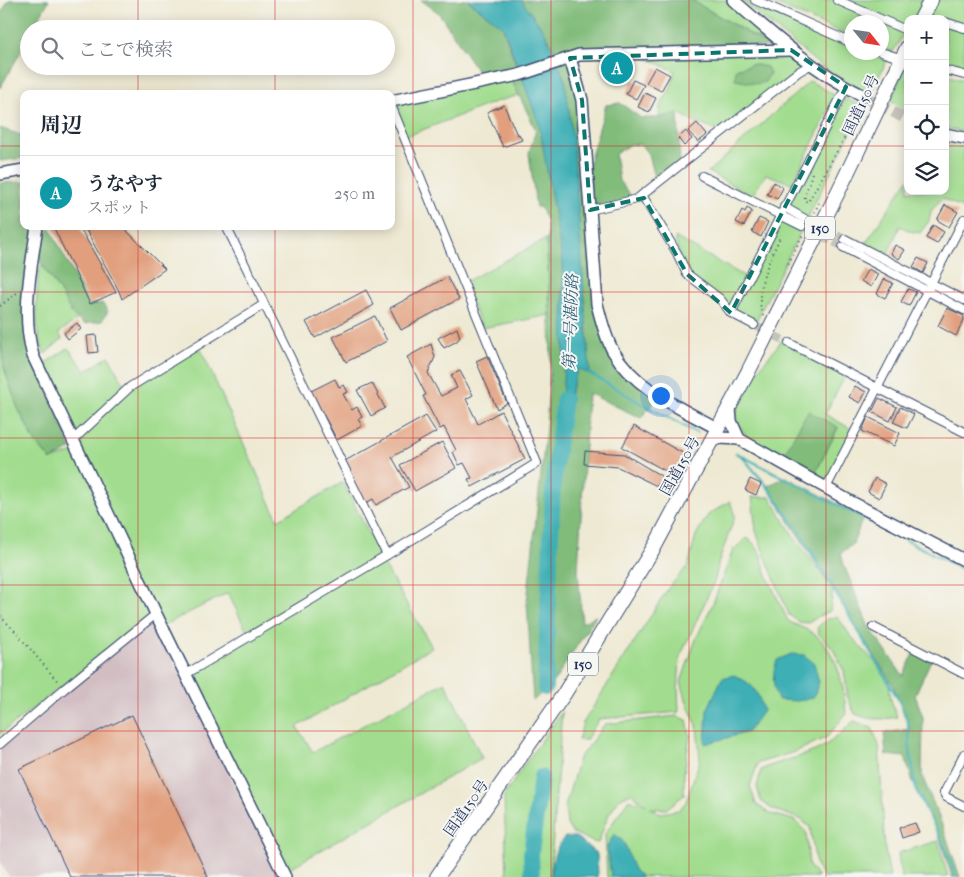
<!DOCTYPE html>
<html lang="ja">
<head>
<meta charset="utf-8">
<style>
	:root { --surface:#fff; --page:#f6f6f7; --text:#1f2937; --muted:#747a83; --line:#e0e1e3; --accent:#c8321e }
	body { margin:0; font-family:"IM FELL French Canon","Noto Serif JP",serif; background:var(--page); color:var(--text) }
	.controls { position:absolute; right:15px; top:15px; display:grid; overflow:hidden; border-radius:10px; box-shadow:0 2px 12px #0003 }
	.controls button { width:45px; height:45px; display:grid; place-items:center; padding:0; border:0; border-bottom:1px solid var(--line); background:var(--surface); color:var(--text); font:25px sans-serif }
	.compass { position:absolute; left:844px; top:15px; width:45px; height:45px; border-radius:50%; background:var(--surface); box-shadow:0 2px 12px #0003; rotate:120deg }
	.you { position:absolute; left:660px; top:395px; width:18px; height:18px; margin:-12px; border:4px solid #fff; border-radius:50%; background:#1a73e8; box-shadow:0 0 0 8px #1a73e833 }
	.badge { display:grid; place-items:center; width:32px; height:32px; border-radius:50%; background:var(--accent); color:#fff; font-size:16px; font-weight:700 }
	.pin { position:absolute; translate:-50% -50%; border:2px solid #fff; box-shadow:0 1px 5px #0006 }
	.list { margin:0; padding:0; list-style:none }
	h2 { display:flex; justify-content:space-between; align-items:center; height:65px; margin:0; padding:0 20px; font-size:21px }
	h2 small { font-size:16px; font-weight:400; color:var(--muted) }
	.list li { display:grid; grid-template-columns:32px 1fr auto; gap:15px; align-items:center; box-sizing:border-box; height:75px; padding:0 20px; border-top:1px solid var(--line) }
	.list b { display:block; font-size:19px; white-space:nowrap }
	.list p { margin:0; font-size:16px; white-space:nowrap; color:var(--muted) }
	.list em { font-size:16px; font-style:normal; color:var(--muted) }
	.icon { flex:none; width:28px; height:28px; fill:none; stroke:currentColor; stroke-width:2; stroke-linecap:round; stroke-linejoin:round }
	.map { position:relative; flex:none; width:964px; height:877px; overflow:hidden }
	.search { position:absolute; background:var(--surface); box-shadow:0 2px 12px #0003; left:20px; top:20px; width:375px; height:55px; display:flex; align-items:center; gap:12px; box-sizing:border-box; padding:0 18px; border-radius:28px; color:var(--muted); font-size:19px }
	.panel { position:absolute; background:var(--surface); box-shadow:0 2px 12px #0003; left:20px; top:90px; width:375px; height:140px; border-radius:10px }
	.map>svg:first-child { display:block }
	.industrial { fill:#d2bec2 }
	.green { fill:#a2dd8f; stroke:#5e8676 }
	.forest { fill:#81bc7a; stroke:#4e766c }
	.water { fill:#3dafb5; stroke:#2c6f8a }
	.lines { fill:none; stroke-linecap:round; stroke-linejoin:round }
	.stream { stroke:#3dafb5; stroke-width:2.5 }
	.river { stroke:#3dafb5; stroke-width:16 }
	.building { fill:#e19f7d }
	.street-tunnel { stroke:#c4c4bb; stroke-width:8; stroke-dasharray:8 4; stroke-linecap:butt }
	.secondary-tunnel { stroke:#c4c4bb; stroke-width:11; stroke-dasharray:11 5.5; stroke-linecap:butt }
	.street-casing { stroke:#3b4b6f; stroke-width:10 }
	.secondary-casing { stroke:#3b4b6f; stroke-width:14 }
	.highway-casing { stroke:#3b4b6f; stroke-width:16 }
	.path { stroke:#3b4b6f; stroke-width:2; stroke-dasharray:1 4; stroke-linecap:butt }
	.street { stroke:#fff; stroke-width:8 }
	.secondary { stroke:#fff; stroke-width:11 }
	.highway { stroke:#fff; stroke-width:14 }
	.marked { fill:none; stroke:#0f766e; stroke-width:4; stroke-dasharray:10 6; stroke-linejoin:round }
	.grid { fill:none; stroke:#d62828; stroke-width:1; stroke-opacity:0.55 }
	.labels { text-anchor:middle; stroke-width:4; stroke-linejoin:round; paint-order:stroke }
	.shield { fill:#f6f6f2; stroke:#5d6b8a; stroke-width:1 }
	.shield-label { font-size:14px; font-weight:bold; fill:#1b2f5e }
	.street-label { font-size:15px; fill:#1b2f5e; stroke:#f6f6f2 }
	.water-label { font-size:16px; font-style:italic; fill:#275c7c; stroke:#f6f6f2 }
</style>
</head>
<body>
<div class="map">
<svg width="964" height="877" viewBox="0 0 964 877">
	<rect width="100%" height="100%" fill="#f6f6f2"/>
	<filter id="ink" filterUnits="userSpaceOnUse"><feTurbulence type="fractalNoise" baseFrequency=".02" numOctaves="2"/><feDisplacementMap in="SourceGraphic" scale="10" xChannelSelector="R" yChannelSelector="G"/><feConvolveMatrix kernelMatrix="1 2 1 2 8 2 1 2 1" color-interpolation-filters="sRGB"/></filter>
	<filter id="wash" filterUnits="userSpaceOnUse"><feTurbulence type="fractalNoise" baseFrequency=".0096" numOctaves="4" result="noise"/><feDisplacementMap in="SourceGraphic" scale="20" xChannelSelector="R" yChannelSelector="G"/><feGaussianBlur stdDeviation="1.12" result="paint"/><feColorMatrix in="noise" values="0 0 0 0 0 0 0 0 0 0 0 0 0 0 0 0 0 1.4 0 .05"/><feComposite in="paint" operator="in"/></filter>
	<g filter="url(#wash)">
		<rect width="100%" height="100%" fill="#eee9d2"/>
		<!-- industrial -->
		<polygon class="industrial" points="149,623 156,624 280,877 9,877 0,861 0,747"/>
		<!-- green -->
		<g class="green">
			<polygon points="691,0 725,0 770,38 773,47"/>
			<polygon points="741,0 744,0 820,36 851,47 852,52 866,53 887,60 870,95 822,67"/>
			<polygon points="766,0 964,0 964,71 945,66 945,19 908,19 908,31 905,31 893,52 882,48 882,22 852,22 851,37"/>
			<polygon points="785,50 807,66 721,132 697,123 678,113 659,118 660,106 671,88 675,71 635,53"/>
			<polygon points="906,65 908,66 908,111 890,101"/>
			<polygon points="519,75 526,93 495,102 404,137 391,101"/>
			<polygon points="945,75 964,80 964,132 945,128"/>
			<polygon points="810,81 836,96 792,184 766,174 752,196 708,172"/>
			<polygon points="845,98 863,107 754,325 687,274 680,260 675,237 749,279"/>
			<polygon points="945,145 964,147 964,209 942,198 931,211 929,221 920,233 910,231 900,226 885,260 862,249 908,179 908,191 945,191"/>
			<polygon points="546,239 551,315 482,328 463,283"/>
			<path d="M42,265L78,319L59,333L62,339L45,354C32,327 37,298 39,269Z"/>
			<polygon points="0,329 4,368 17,406 35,442 51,460 77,451 72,441 130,387 199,345 278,520 343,482 386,568 432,647 297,727 313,752 445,682 482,758 283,872 186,674 249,636 228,593 162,626 156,614 0,734"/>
			<polygon points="782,340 796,350 847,373 825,414 855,431 827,485 814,476 838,428 782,458 749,439 739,426 735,412 755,374"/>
			<polygon points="68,348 86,371 109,356 125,387 76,433 44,364"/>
			<polygon points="752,497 770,497 796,540 833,589 830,611 819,616 808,623 799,622 789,615 762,548 756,531"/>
			<polygon points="730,501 735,516 719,561 715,580 680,657 678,689 679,712 599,719 586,740 578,740 583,723 669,587 688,566 696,535 708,515"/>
			<path d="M747,538C763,548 762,565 769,580C775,594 782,607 788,621C797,626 811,630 819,638C839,658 844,686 846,714L827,737L795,752L758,763L750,786L756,804L771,814L794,820L806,832L809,866L818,877H607L605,834L629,799L646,805L631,793L619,799L608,816L598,843C589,842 582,835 572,833L567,824L565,807L579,758L605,724L677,716L687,720L690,735L684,774V795L666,809L650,808L661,813L679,810L686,802L700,760L697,725L688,706L681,682L696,639L713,603L733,550Z"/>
			<path d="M837,616L850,635L881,669L889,684L891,700L897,717C882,720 869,720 855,714L848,698L844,671L833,649L819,634L817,628L825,620Z"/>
			<polygon points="562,712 550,877 507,877 504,796 524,765"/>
			<path d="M854,721L872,728L879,745L885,850L890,877H823L816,865L810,827L800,819L772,809L761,801L757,787L761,770C779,761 799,758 817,750C831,743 842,732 854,721Z"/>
			<polygon points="938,841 948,877 901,877 898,853"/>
		</g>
		<!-- forest -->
		<g class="forest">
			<polygon points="9,0 49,0 33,29 29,29 29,37 0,88 0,15"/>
			<polygon points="421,0 467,0 503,27 519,74 559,55 556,53 547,36 521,0 691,0 770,46 570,58 581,103 587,170 606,105 620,103 641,118 659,118 678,113 680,165 657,184 649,155 641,145 630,144 615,154 619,181 634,200 595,209 600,325 617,356 659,396 641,418 588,393 578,570 582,623 596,616 555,680 533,701 527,602 546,428 551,356 547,222 540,207 536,207 529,153 536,130 510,77 480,75 439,13"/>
			<polygon points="752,64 767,67 770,73 765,82 758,84 735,80 736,69"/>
			<polygon points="0,128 24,136 24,158 0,161"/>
			<polygon points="24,182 24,226 37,226 24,334 65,432 71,449 51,460 35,442 17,406 4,368 0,329 0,183"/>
			<polygon points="50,228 89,305 102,303 108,311 102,321 84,324 72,314 59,290 41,263 39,252 45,233"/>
			<polygon points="808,411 838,427 814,476 782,458"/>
			<polygon points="786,477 863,517 853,544 841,553 844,565 868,625 903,676 916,649 932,658 915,695 923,717 922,776 941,822 960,877 952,877 937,830 913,782 905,757 886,755 884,733 910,729 893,685 767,486"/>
		</g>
		<!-- water -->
		<g class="water">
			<polygon points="468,0 521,0 545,32 565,80 573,141 590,374 578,369 561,420 564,362 563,264 539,124 503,27"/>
			<path d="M791,654L804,655L814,663L819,682L813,698L798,701L778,700C772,685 772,675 777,660Z"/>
			<path d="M734,675C753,684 758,690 763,711L748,732L705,744L707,710L722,678Z"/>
			<path d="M614,834C634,845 624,865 642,877H611L607,847Z"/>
			<path d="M565,837H576L597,854L598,873L597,877H551C552,862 554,848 565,837Z"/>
		</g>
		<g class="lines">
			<!-- stream -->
			<g class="stream">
				<polyline points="589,373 653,410 697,433"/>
				<polyline points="736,453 964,570"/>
				<polyline points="741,455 767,486 801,534 899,700 908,723 910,750 916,790 938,833 951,862 955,877"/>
			</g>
			<!-- river -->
			<g class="river">
				<polyline points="545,688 553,484 564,399"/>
				<polyline points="532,877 531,853 541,777"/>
			</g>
		</g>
		<g id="blocks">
			<!-- building -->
			<g class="building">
				<polygon points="608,60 628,61 626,75 607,74"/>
				<polygon points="655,67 670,75 661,91 646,83"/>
				<polygon points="633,80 644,85 636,99 626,94"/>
				<polygon points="645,93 656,98 649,112 638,107"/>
				<polygon points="504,105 517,135 519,134 522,140 503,147 487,112"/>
				<polygon points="697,123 707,135 698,142 688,131"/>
				<polygon points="686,131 692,139 684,146 678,138"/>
				<polygon points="774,182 783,188 777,199 767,194"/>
				<polygon points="945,205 958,212 949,227 937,220"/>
				<polygon points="747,208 752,211 744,226 736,222 742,210 745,212"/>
				<polygon points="759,218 768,222 761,237 752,232"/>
				<polygon points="933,225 944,232 937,244 926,238"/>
				<polygon points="53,226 79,226 116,292 90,304"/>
				<polygon points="84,226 122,226 165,269 122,299 119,291"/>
				<polygon points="895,245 905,250 899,259 891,254"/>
				<polygon points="918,258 928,263 923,273 913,267"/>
				<polygon points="868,269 878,274 871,287 861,281"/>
				<polygon points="447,277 459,299 401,330 390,308"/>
				<polygon points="884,279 893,283 885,298 877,294"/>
				<polygon points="908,289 916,292 909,306 901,302"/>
				<polygon points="366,290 374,305 315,338 306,322"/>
				<polygon points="947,308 964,316 964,320 956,336 938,326"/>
				<polygon points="375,316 387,341 346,362 333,337"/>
				<polygon points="77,323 81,329 68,339 64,333"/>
				<polygon points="457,328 460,337 457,341 444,348 438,338"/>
				<polygon points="96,335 98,352 89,353 87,336"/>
				<polygon points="431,344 435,357 428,373 441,396 457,388 451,375 460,371 473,395 466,399 478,424 501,411 525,459 472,487 468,479 472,478 464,463 459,465 453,452 456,450 444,427 440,429 423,396 426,395 407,357"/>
				<polygon points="487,356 507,403 497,409 476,361"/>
				<polygon points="335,379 339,387 344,385 348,392 343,394 352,410 357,407 362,417 358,419 362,426 337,440 311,391"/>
				<polygon points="372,383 385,408 371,416 357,390"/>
				<polygon points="855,386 866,392 860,403 849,397"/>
				<polygon points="879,398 897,407 890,421 872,412"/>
				<polygon points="900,407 914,414 907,428 893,422"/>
				<polygon points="426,416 436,432 392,457 409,487 376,505 373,499 366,503 343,462"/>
				<polygon points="868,417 900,433 894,446 862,431"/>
				<polygon points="634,426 686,455 673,475 622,447"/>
				<polygon points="442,442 456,468 415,491 400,465"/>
				<polygon points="585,451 624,454 663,477 657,486 618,467 584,464"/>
				<polygon points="875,478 886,484 879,498 868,492"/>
				<polygon points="750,479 761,484 756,495 745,490"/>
				<polygon points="132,715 208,877 70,877 19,769"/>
				<polygon points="915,823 919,832 902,838 899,828"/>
			</g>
		</g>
	</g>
	<g filter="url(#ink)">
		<use href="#blocks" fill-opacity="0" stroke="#3b4b6f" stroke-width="1"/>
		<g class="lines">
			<!-- street-tunnel -->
			<g class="street-tunnel">
				<polyline points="805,219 845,239"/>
				<polyline points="802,226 843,247"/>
				<polyline points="754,325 789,343"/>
			</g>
			<!-- secondary-tunnel -->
			<polyline class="secondary-tunnel" points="864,96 908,120"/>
			<defs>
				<g id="street">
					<polyline points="755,0 852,43"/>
					<polyline points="837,0 908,31"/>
					<polyline points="945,22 964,28"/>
					<polyline points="881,52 903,59"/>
					<polyline points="945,70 964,75"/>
					<polyline points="702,176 802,226"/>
					<polyline points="642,195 677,253 687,274 720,299 731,313 754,325"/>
					<polyline points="784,207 805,219"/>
					<polyline points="590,210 637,199 798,72 810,65"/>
					<polyline points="226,226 387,555"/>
					<polyline points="845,239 964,300"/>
					<polyline points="843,247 964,310"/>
					<polyline points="731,313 846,87"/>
					<polyline points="789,343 964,432"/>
					<polyline points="72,441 130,387 263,305"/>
					<polyline points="826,488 964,219"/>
					<polyline points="873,627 964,674"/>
					<polyline points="186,674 387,555 537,463 391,105"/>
					<polyline points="0,744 64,689 156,614"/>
					<polyline points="964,754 944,793 946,797 964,806"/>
				</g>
				<g id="secondary">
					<path d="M733,0C774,36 815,72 864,96"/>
					<path d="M570,58L582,100L597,304C601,319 605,337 613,351C636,390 681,408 718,429"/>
					<polyline points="391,101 519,75 579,55 791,50"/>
					<polyline points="945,134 964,138"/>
					<polyline points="0,174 24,170"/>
					<path d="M37,226C31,270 21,312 33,356L156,614L285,877"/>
					<polyline points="730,408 731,421 739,439"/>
					<polyline points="712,441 720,438 739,439 853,503 964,560"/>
				</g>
				<g id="highway">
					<polyline points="921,19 931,0"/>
					<polyline points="437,877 564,694 656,544 748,372 839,190 908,46"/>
				</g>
			</defs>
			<!-- street casing -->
			<use href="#street" class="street-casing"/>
			<!-- secondary casing -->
			<use href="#secondary" class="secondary-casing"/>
			<!-- highway casing -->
			<use href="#highway" class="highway-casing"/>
			<!-- path -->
			<g class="path">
				<polyline points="812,173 804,200 808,202 847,134 855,125 858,124"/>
				<polyline points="812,217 819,203"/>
				<polyline points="786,268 803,234"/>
				<polyline points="0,306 18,292"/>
				<path d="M763,316C753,290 770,261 780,237"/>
				<polyline points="0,616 14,630 59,683"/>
			</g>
			<!-- street -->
			<use href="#street" class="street"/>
			<!-- secondary -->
			<use href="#secondary" class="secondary"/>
			<!-- highway -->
			<use href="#highway" class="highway"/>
		</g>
	</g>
	<!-- marked area -->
	<path class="marked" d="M791,50L846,87L731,313L687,274L644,198L590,210L582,100L570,58Z"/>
	<!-- grid -->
	<path class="grid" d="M138,0V29M275,0V29M413,0V877M551,0V877M689,0V877M826,0V877M138,66V94M275,66V94M0,146H24M391,146H908M945,146H964M138,226V877M275,226V877M0,292H964M0,438H964M0,585H964M0,731H964"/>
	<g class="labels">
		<!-- shield labels -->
		<g class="shield">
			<rect x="805" y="216.5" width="30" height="23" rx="4"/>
			<rect x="568" y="652.5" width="30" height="23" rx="4"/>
		</g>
		<g class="shield-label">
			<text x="820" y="233">150</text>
			<text x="583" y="669">150</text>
		</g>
		<!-- street labels -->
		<g class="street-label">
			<text transform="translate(861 105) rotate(-65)" y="5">国道150号</text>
			<text transform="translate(680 466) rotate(-61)" y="5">国道150号</text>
			<text transform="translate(466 808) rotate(-55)" y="5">国道150号</text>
		</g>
		<!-- water labels -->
		<g class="water-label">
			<text transform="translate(570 322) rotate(-88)" y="6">第一号湛防路</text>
		</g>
	</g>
</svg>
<div class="controls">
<button>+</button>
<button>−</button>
<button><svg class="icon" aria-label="locate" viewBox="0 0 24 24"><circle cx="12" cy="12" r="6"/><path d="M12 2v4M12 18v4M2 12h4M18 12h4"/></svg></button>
<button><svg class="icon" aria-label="layers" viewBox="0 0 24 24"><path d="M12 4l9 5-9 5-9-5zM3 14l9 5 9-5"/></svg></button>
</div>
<svg class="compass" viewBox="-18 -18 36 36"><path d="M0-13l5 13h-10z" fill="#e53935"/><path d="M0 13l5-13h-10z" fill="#747a83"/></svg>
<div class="you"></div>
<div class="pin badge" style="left:617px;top:68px;background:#0f9aa8">A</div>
<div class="search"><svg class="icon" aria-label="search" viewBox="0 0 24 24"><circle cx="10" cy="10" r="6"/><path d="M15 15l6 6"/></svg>ここで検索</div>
<section class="panel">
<h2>周辺<small></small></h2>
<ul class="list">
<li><span class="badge" style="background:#0f9aa8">A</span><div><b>うなやす</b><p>スポット</p></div><em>250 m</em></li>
</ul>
</section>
</div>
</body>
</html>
